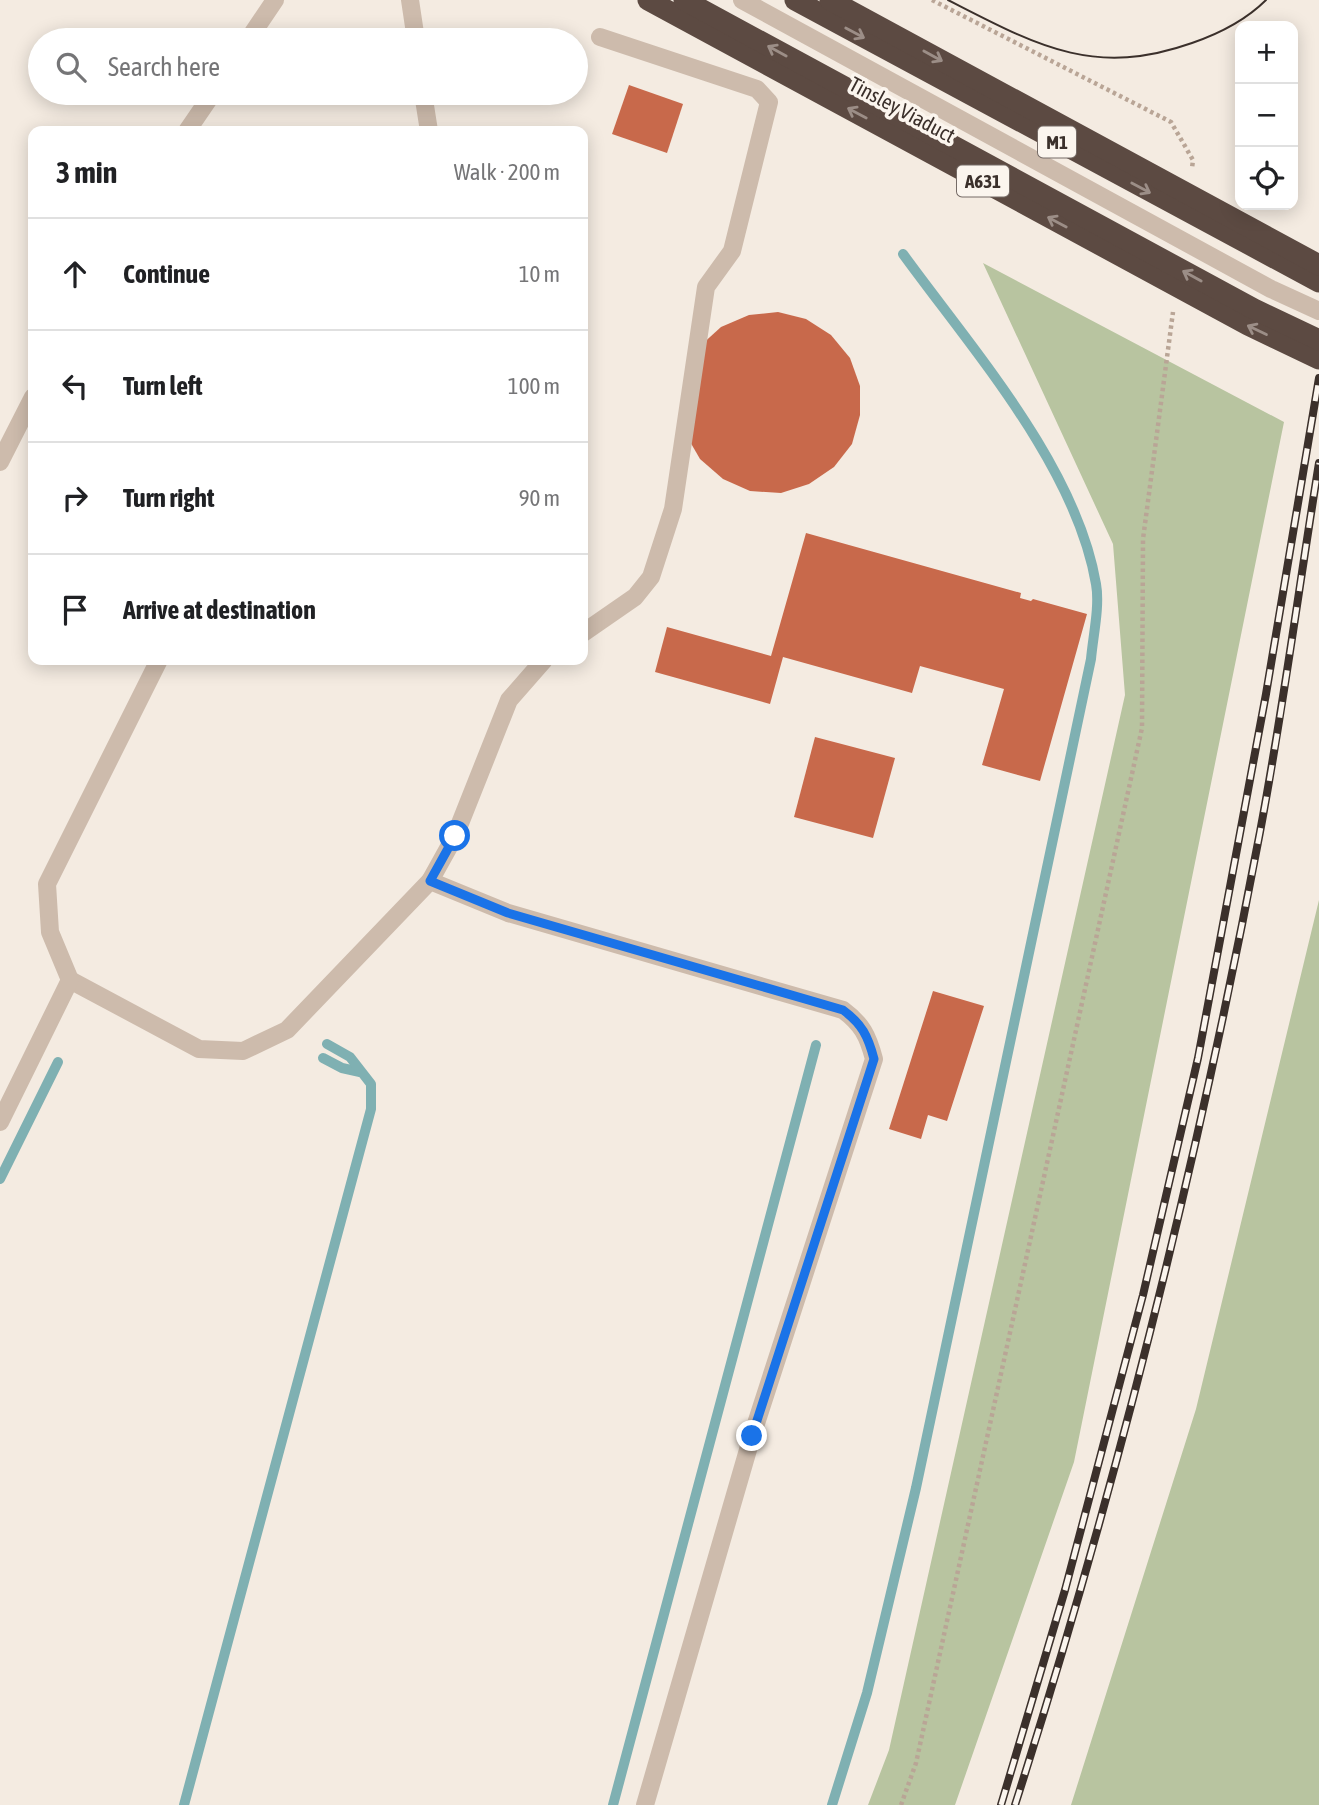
<!DOCTYPE html>
<html lang="en">
<head>
<meta charset="utf-8">
<style>
	:root { --surface:#fff; --page:#f6f6f6; --text:#202124; --muted:#757577; --line:#e0e0e0 }
	body { margin:0; font-family:"Asap Condensed",sans-serif; background:var(--page); color:var(--text) }
	.controls { position:absolute; right:21px; top:21px; display:grid; overflow:hidden; border-radius:14px; box-shadow:0 4px 18px #0003 }
	.controls button { width:63px; height:63px; display:grid; place-items:center; padding:0; border:0; border-bottom:2px solid var(--line); background:var(--surface); color:var(--text); font:35px sans-serif }
	.stop { position:absolute; width:21px; height:21px; margin:-16px; border:5px solid #1a73e8; border-radius:50%; background:#fff }
	.stop.end { background:#1a73e8; border-color:#fff; box-shadow:0 2px 7px #0008 }
	.list { margin:0; padding:0; list-style:none }
	h2 { display:flex; justify-content:space-between; align-items:center; height:91px; margin:0; padding:0 28px; font-size:30px }
	h2 small { font-size:23px; font-weight:400; color:var(--muted) }
	.list li { display:grid; grid-template-columns:46px 1fr auto; gap:21px; align-items:center; box-sizing:border-box; height:112px; padding:0 28px; border-top:2px solid var(--line) }
	.list b { display:block; font-size:26px; white-space:nowrap }
	.list em { font-size:23px; font-style:normal; color:var(--muted) }
	.icon { flex:none; width:38px; height:38px; fill:none; stroke:currentColor; stroke-width:2; stroke-linecap:round; stroke-linejoin:round }
	.map { position:relative; flex:none; width:1319px; height:1805px; overflow:hidden }
	.search { position:absolute; background:var(--surface); box-shadow:0 4px 18px #0003; left:28px; top:28px; width:560px; height:77px; display:flex; align-items:center; gap:18px; box-sizing:border-box; padding:0 24px; border-radius:38px; color:var(--muted); font-size:26px }
	.panel { position:absolute; background:var(--surface); box-shadow:0 4px 18px #0003; left:28px; top:126px; width:560px; height:539px; border-radius:14px }
	.map>svg:first-child { display:block }
	.green { fill:#b8c4a0 }
	.lines { fill:none; stroke-linecap:round; stroke-linejoin:round }
	.stream { stroke:#7fb0b2; stroke-width:10 }
	.building { fill:#c8694b }
	.path { stroke:#b9a596; stroke-width:4.5; stroke-dasharray:3.5 3.5; stroke-linecap:butt }
	.lane { stroke:#cdbbac; stroke-width:18 }
	.tram { stroke:#3b302b; stroke-width:2 }
	.rail-casing { stroke:#3b302b; stroke-width:8 }
	.rail { stroke:#fbf5ee; stroke-width:5; stroke-dasharray:16; stroke-linecap:butt }
	.lane-bridge { stroke:#cdbbac; stroke-width:18 }
	.highway-bridge { stroke:#5c4a42; stroke-width:21 }
	.oneway { stroke:#9c8e87 }
	.route { stroke:#1a73e8; stroke-width:9 }
	.labels { text-anchor:middle; stroke-width:7; stroke-linejoin:round; paint-order:stroke }
	.shield { fill:#fbf5ee; stroke:#756b66; stroke-width:2 }
	.shield-label { font-size:19px; font-weight:bold; fill:#3b302b }
	.street-label { font-size:21px; fill:#3b302b; stroke:#fbf5ee }
</style>
</head>
<body>
<div class="map">
<svg width="1319" height="1805" viewBox="0 0 1319 1805">
	<rect width="100%" height="100%" fill="#f4ebe1"/>
	<!-- green -->
	<g class="green">
		<polygon points="983,263 1284,422 1074,1462 955,1805 868,1805 889,1750 1125,695 1113,544"/>
		<polygon points="1319,900 1319,1805 1071,1805 1196,1409"/>
	</g>
	<g class="lines">
		<!-- stream -->
		<g class="stream">
			<polyline points="323,1058 342,1068 360,1072"/>
			<polyline points="0,1179 58,1062"/>
			<polyline points="184,1805 371,1109 371,1084 350,1057 327,1044"/>
			<polyline points="613,1805 816,1045"/>
			<path d="M832,1805L867,1693L916,1488L1091,659C1093,636 1100,606 1096,584C1076,466 972,349 903,254"/>
		</g>
	</g>
	<!-- building -->
	<g class="building">
		<polygon points="629,85 683,104 667,153 612,134"/>
		<polygon points="778,312 806,319 831,335 850,358 860,386 860,415 852,444 834,467 809,484 781,493 750,491 723,479 700,459 685,433 699,347 721,327 749,315"/>
		<polygon points="806,533 1021,593 1020,598 1031,601 1033,599 1087,614 1040,781 982,765 1004,689 920,666 912,693 783,657 770,704 655,672 667,627 771,656"/>
		<polygon points="815,737 895,758 873,838 794,817"/>
		<polygon points="933,991 984,1006 947,1121 928,1115 921,1139 889,1129"/>
	</g>
	<g class="lines">
		<!-- path -->
		<g class="path">
			<polyline points="932,0 1171,122 1193,160 1192,168"/>
			<polyline points="901,1805 916,1763 1142,728 1143,539 1173,312"/>
		</g>
		<!-- lane -->
		<g class="lane">
			<polyline points="410,0 416,40"/>
			<polyline points="248,40 275,0"/>
			<polyline points="423,93 429,131"/>
			<polyline points="187,131 213,93"/>
			<polyline points="0,462 33,397"/>
			<polyline points="583,633 635,597 651,577 673,509 706,287 732,251 769,102 757,89 600,37"/>
			<polyline points="430,881 455,836 509,700 544,660"/>
			<path d="M70,980L199,1049L243,1051L287,1030L430,881L508,913L843,1010C862,1024 868,1036 874,1059L752,1436L645,1805"/>
			<polyline points="0,1122 70,980 50,932 47,884 159,660"/>
		</g>
		<!-- tram -->
		<path class="tram" d="M948,0C1036,45 1093,78 1192,43C1218,34 1246,20 1266,0"/>
		<defs>
			<g id="rail">
				<polyline points="1001,1805 1065,1590 1143,1295 1198,1058 1266,694 1319,378"/>
				<path d="M1015,1805C1117,1486 1198,1161 1260,832C1283,710 1299,586 1319,463"/>
			</g>
		</defs>
		<!-- rail casing -->
		<use href="#rail" class="rail-casing"/>
		<!-- rail -->
		<use href="#rail" class="rail"/>
		<!-- lane-bridge -->
		<polyline class="lane-bridge" points="742,0 1271,289 1319,311"/>
		<!-- highway-bridge -->
		<g class="highway-bridge">
			<polyline points="648,0 1248,325 1319,359"/>
			<polyline points="684,0 1254,309 1319,340"/>
			<polyline points="795,0 1319,282"/>
			<polyline points="830,0 1319,265"/>
		</g>
	</g>
	<!-- one-way arrows -->
	<defs><path id="oneway-shaft" d="M-6 0H5M1.5-3L5.5 0L1.5 3" fill="none" stroke-width="1.6" stroke-linecap="round" stroke-linejoin="round" transform="scale(1.75)"/></defs>
	<g class="oneway">
		<use href="#oneway-shaft" transform="translate(855 33) rotate(28)"/>
		<use href="#oneway-shaft" transform="translate(777 51) rotate(-151)"/>
		<use href="#oneway-shaft" transform="translate(933 56) rotate(29)"/>
		<use href="#oneway-shaft" transform="translate(857 113) rotate(-152)"/>
		<use href="#oneway-shaft" transform="translate(1141 188) rotate(28)"/>
		<use href="#oneway-shaft" transform="translate(1057 222) rotate(-152)"/>
		<use href="#oneway-shaft" transform="translate(1192 276) rotate(-151)"/>
		<use href="#oneway-shaft" transform="translate(1257 330) rotate(-154)"/>
	</g>
	<g class="lines">
		<!-- route -->
		<path class="route" d="M455,836L430,881L508,913L843,1010C862,1024 868,1036 874,1059L752,1436"/>
	</g>
	<g class="labels">
		<!-- shield labels -->
		<g class="shield">
			<rect x="1038" y="126.5" width="38" height="31" rx="5"/>
			<rect x="957" y="165.5" width="52" height="31" rx="5"/>
		</g>
		<g class="shield-label">
			<text x="1057" y="149">M1</text>
			<text x="983" y="188">A631</text>
		</g>
		<!-- street labels -->
		<g class="street-label">
			<text transform="translate(902 110) rotate(28)" y="7">Tinsley Viaduct</text>
		</g>
	</g>
</svg>
<div class="controls">
<button>+</button>
<button>−</button>
<button><svg class="icon" aria-label="locate" viewBox="0 0 24 24"><circle cx="12" cy="12" r="6"/><path d="M12 2v4M12 18v4M2 12h4M18 12h4"/></svg></button>
</div>
<div class="stop" style="left:455px;top:836px"></div>
<div class="stop end" style="left:752px;top:1436px"></div>
<div class="search"><svg class="icon" aria-label="search" viewBox="0 0 24 24"><circle cx="10" cy="10" r="6"/><path d="M15 15l6 6"/></svg>Search here</div>
<section class="panel">
<h2>3 min<small>Walk · 200 m</small></h2>
<ul class="list">
<li><svg class="icon" aria-label="ahead" viewBox="0 0 24 24"><path d="M12 20V5M6 11l6-6 6 6"/></svg><div><b>Continue</b></div><em>10 m</em></li>
<li><svg class="icon" aria-label="left" viewBox="0 0 24 24"><path d="M17 20v-9H6M10 6l-5 5 5 5"/></svg><div><b>Turn left</b></div><em>100 m</em></li>
<li><svg class="icon" aria-label="right" viewBox="0 0 24 24"><path d="M7 20v-9h11M14 6l5 5-5 5"/></svg><div><b>Turn right</b></div><em>90 m</em></li>
<li><svg class="icon" aria-label="arrive" viewBox="0 0 24 24"><path d="M6 21V4h12l-3 4 3 4H6"/></svg><div><b>Arrive at destination</b></div></li>
</ul>
</section>
</div>
</body>
</html>
